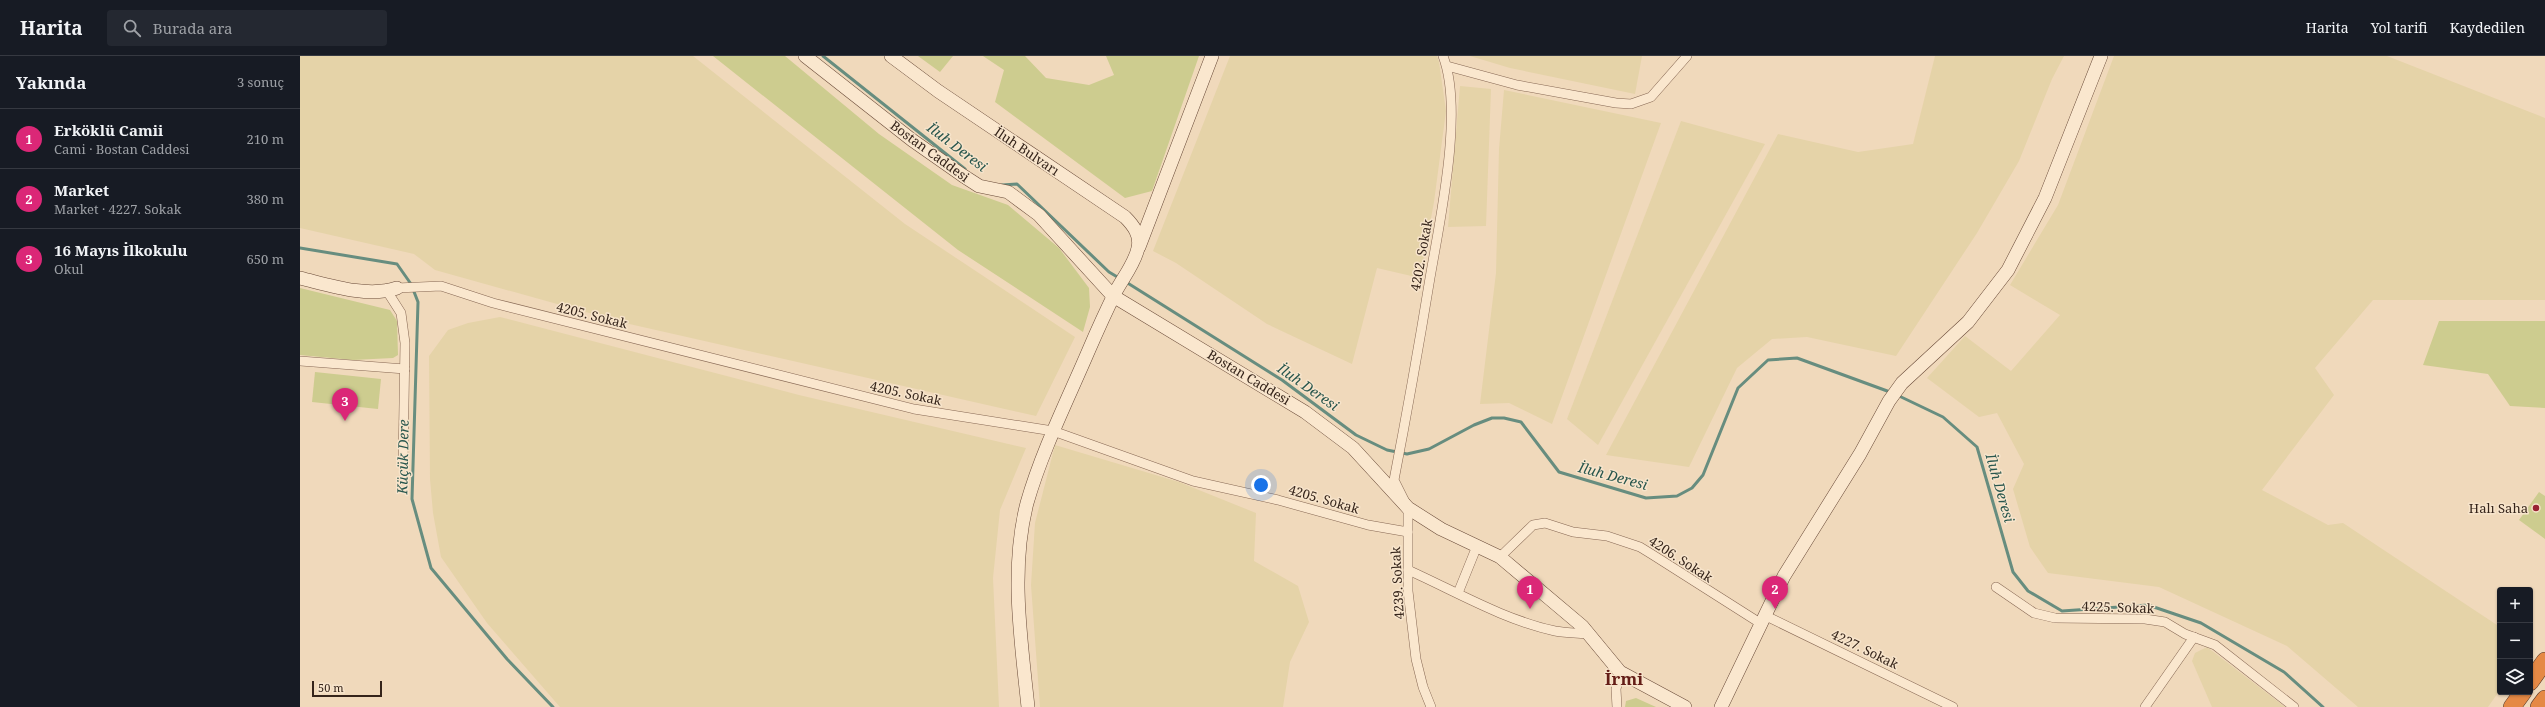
<!DOCTYPE html>
<html lang="tr">
<head>
<meta charset="utf-8">
<style>
	:root { --surface:#171b24; --page:#242831; --text:#f1f3f6; --muted:#9ea1a6; --line:#363941; --accent:#db2777 }
	body { margin:0; font-family:"Noto Serif",serif; background:var(--page); color:var(--text) }
	.controls { position:absolute; right:12px; bottom:12px; display:grid; overflow:hidden; border-radius:4px; box-shadow:0 1px 3px #0004 }
	.controls button { width:36px; height:36px; display:grid; place-items:center; padding:0; border:0; border-bottom:1px solid var(--line); background:var(--surface); color:var(--text); font:20px sans-serif }
	.scale { position:absolute; left:12px; bottom:10px; width:70px; box-sizing:border-box; padding-left:4px; border:2px solid #35241a; border-top:0; font-size:11px; line-height:14px; white-space:nowrap; color:#35241a; -webkit-text-stroke:3px #f7e4cb; paint-order:stroke }
	.you { position:absolute; left:961px; top:429px; width:14px; height:14px; margin:-10px; border:3px solid #fff; border-radius:50%; background:#1a73e8; box-shadow:0 0 0 6px #1a73e833 }
	.badge { display:grid; place-items:center; width:26px; height:26px; border-radius:50%; background:var(--accent); color:#fff; font-size:13px; font-weight:700 }
	.pin { position:absolute; translate:-50% -33px; filter:drop-shadow(0 1px 2px #0008) }
	.pin::after { content:''; position:absolute; top:21px; width:14px; height:12px; background:inherit; clip-path:polygon(0 0,100% 0,50% 100%) }
	.list { margin:0; padding:0; list-style:none }
	h2 { display:flex; justify-content:space-between; align-items:center; height:52px; margin:0; padding:0 16px; font-size:17px }
	h2 small { font-size:13px; font-weight:400; color:var(--muted) }
	.list li { display:grid; grid-template-columns:26px 1fr auto; gap:12px; align-items:center; box-sizing:border-box; height:60px; padding:0 16px; border-top:1px solid var(--line) }
	.list b { display:block; font-size:15px; white-space:nowrap }
	.list p { margin:0; font-size:13px; white-space:nowrap; color:var(--muted) }
	.list em { font-size:13px; font-style:normal; color:var(--muted) }
	.icon { flex:none; width:22px; height:22px; fill:none; stroke:currentColor; stroke-width:2; stroke-linecap:round; stroke-linejoin:round }
	.map { position:relative; flex:none; width:2245px; height:651px; overflow:hidden }
	header { display:flex; align-items:center; gap:24px; box-sizing:border-box; height:56px; padding:0 20px; background:var(--surface); border-bottom:1px solid var(--line) }
	header strong { font-size:19px }
	nav { display:flex; gap:22px; margin-inline-start:auto; font-size:14px }
	.search { width:280px; height:36px; background:var(--page); display:flex; align-items:center; gap:10px; box-sizing:border-box; padding:0 14px; border-radius:4px; color:var(--muted); font-size:15px }
	main { display:flex }
	aside { flex:1; background:var(--surface) }
	.map>svg:first-child { display:block }
	.farmland { fill:#e5d3a8 }
	.green { fill:#cdcc8f }
	.lines { fill:none; stroke-linecap:round; stroke-linejoin:round }
	.stream { stroke:#678d7f; stroke-width:3 }
	.street-casing { stroke:#876854; stroke-width:10 }
	.secondary-casing { stroke:#694a38; stroke-width:14 }
	.highway-casing { stroke:#543729; stroke-width:18 }
	.street { stroke:#fae7ce; stroke-width:9 }
	.secondary { stroke:#fae7ce; stroke-width:13 }
	.highway { stroke:#e58945; stroke-width:17 }
	.poi-dot { fill:#923; stroke:#f7e4cb; stroke-width:1.5 }
	.labels { text-anchor:middle; stroke-width:3; stroke-linejoin:round; paint-order:stroke }
	.street-label { font-size:13px; fill:#35241a; stroke:#f7e4cb }
	.poi-label { font-size:13px; fill:#35241a; stroke:#f7e4cb; text-anchor:end }
	.water-label { font-size:14px; font-style:italic; fill:#28564d; stroke:#f7e4cb }
	.district-label { font-size:17px; font-weight:bold; fill:#641d17; stroke:#f7e4cb }
</style>
</head>
<body>
<header>
<strong>Harita</strong>
<div class="search"><svg class="icon" aria-label="search" viewBox="0 0 24 24"><circle cx="10" cy="10" r="6"/><path d="M15 15l6 6"/></svg>Burada ara</div>
<nav><a>Harita</a><a>Yol tarifi</a><a>Kaydedilen</a></nav>
</header>
<main>
<aside>
<h2>Yakında<small>3 sonuç</small></h2>
<ul class="list">
<li><span class="badge">1</span><div><b>Erköklü Camii</b><p>Cami · Bostan Caddesi</p></div><em>210 m</em></li>
<li><span class="badge">2</span><div><b>Market</b><p>Market · 4227. Sokak</p></div><em>380 m</em></li>
<li><span class="badge">3</span><div><b>16 Mayıs İlkokulu</b><p>Okul</p></div><em>650 m</em></li>
</ul>
</aside>
<div class="map">
<svg width="2245" height="651" viewBox="0 0 2245 651">
	<rect width="100%" height="100%" fill="#f0d9bb"/>
	<!-- farmland -->
	<g class="farmland">
		<polygon points="0,0 393,0 605,168 775,281 736,360 325,267 135,214 114,198 0,172"/>
		<polygon points="930,0 1137,0 1139,6 1146,55 1134,146 1120,222 1077,212 1052,308 967,268 876,207 853,195"/>
		<polygon points="1170,0 1342,0 1335,38 1210,12"/>
		<polygon points="1635,0 1764,0 1752,23 1719,105 1677,177 1596,300 1507,281 1472,283 1437,312 1389,411 1306,399 1478,78 1558,96 1613,88"/>
		<polygon points="1814,0 2087,0 2245,62 2245,244 2073,244 2015,312 2034,339 1962,434 2028,469 2043,467 2200,571 2200,634 2188,651 2058,651 1987,590 1859,531 1748,517 1730,491 1713,433 1724,408 1697,357 1679,361 1627,322 1665,280 1711,315 1760,259 1710,229 1758,149"/>
		<polygon points="1160,30 1191,33 1186,170 1148,171"/>
		<polygon points="1204,34 1361,67 1252,368 1209,347 1180,348 1196,217 1199,93"/>
		<polygon points="1381,65 1465,88 1298,389 1267,363"/>
		<polygon points="200,261 499,339 726,392 700,454 693,522 699,651 260,651 187,567 141,501 133,457 130,423 129,300 148,274 168,267"/>
		<polygon points="755,389 879,426 956,457 954,505 998,530 1009,566 990,606 983,651 740,651 731,529 735,467"/>
		<polygon points="1907,591 1985,651 1912,651 1892,605 1895,597"/>
	</g>
	<!-- green -->
	<g class="green">
		<polygon points="413,0 485,0 579,78 652,129 708,149 759,192 789,232 790,251 783,276 658,194"/>
		<polygon points="618,0 653,0 640,16"/>
		<polygon points="683,0 725,0 746,22 789,29 814,19 806,0 899,0 852,135 825,142 695,46 704,14"/>
		<polygon points="0,232 90,254 97,265 98,299 93,302 53,304 0,299"/>
		<polygon points="2139,265 2245,265 2245,352 2210,350 2188,318 2123,309"/>
		<polygon points="15,316 81,323 78,353 12,346"/>
		<polygon points="2239,436 2245,440 2245,483 2219,464"/>
		<polygon points="1336,642 1356,651 1325,651 1326,645"/>
	</g>
	<g class="lines">
		<!-- stream -->
		<g class="stream">
			<polyline points="523,0 665,113"/>
			<polyline points="702,129 717,128 809,216 819,222"/>
			<polyline points="0,192 97,208 111,228 118,246 112,443 131,512 207,603 253,651"/>
			<polyline points="826,226 982,324 1056,379 1087,394 1107,398 1129,393 1174,369 1192,362 1204,362 1221,366 1259,416 1346,442 1377,440 1392,432 1403,419 1438,332 1468,304 1497,302 1590,336"/>
			<polyline points="1597,339 1643,361 1677,391 1713,516 1728,535 1762,555 1848,549 1901,567 1984,616 2023,651"/>
		</g>
		<defs>
			<g id="street">
				<polyline points="1147,10 1217,29 1316,47 1331,48 1351,41 1387,0"/>
				<polyline points="97,232 141,230 193,247 614,353 753,375 893,425 978,444 1068,469 1108,476"/>
				<polyline points="87,235 101,257 105,287 103,408"/>
				<polyline points="0,305 105,313"/>
				<polyline points="1200,501 1233,469 1245,467 1273,476 1307,480 1340,491 1353,499 1460,567"/>
				<path d="M1108,514C1155,535 1204,564 1255,575C1266,577 1278,577 1289,578"/>
				<polyline points="1696,531 1734,557 1755,562 1845,563 1865,566 1885,578 1915,589 1994,651"/>
				<polyline points="1158,537 1177,490"/>
				<polyline points="1464,559 1653,651"/>
				<path d="M1131,651L1123,631L1116,603L1108,535V452L1094,424C1107,357 1119,289 1130,222C1140,163 1164,55 1143,0"/>
				<polyline points="1317,651 1316,633 1320,616"/>
				<polyline points="1845,651 1894,581"/>
			</g>
			<g id="secondary">
				<polyline points="505,0 612,84 662,119 679,130 708,136 739,159 813,240 1005,356 1053,392 1108,452 1141,473 1200,501 1282,570 1320,616 1385,651"/>
				<path d="M591,0L638,35L825,161C833,169 841,179 838,192C835,207 823,222 816,235C806,255 797,275 788,296C767,345 742,395 727,447C710,513 721,584 728,651"/>
				<polyline points="839,191 912,0"/>
				<path d="M0,222C29,229 67,242 97,232"/>
				<polyline points="1421,651 1484,520 1560,398 1589,345 1602,327 1668,266 1708,214 1745,142 1801,0"/>
			</g>
			<g id="highway">
				<polyline points="2230,626 2245,605"/>
				<polyline points="2212,651 2223,636"/>
				<polyline points="2239,651 2245,643"/>
			</g>
		</defs>
		<!-- street casing -->
		<use href="#street" class="street-casing"/>
		<!-- secondary casing -->
		<use href="#secondary" class="secondary-casing"/>
		<!-- highway casing -->
		<use href="#highway" class="highway-casing"/>
		<!-- street -->
		<use href="#street" class="street"/>
		<!-- secondary -->
		<use href="#secondary" class="secondary"/>
		<!-- highway -->
		<use href="#highway" class="highway"/>
	</g>
	<!-- markers -->
	<circle class="poi-dot" cx="2236" cy="452" r="4"/>
	<g class="labels">
		<!-- street labels -->
		<g class="street-label">
			<text transform="translate(630 95) rotate(36)" y="5">Bostan Caddesi</text>
			<text transform="translate(727 95) rotate(34)" y="5">İluh Bulvarı</text>
			<text transform="translate(1121 199) rotate(-80)" y="5">4202. Sokak</text>
			<text transform="translate(292 259) rotate(14)" y="5">4205. Sokak</text>
			<text transform="translate(949 321) rotate(31)" y="5">Bostan Caddesi</text>
			<text transform="translate(606 337) rotate(12)" y="5">4205. Sokak</text>
			<text transform="translate(1024 443) rotate(16)" y="5">4205. Sokak</text>
			<text transform="translate(1381 503) rotate(33)" y="5">4206. Sokak</text>
			<text transform="translate(1097 527) rotate(-93)" y="5">4239. Sokak</text>
			<text transform="translate(1818 551) rotate(2)" y="5">4225. Sokak</text>
			<text transform="translate(1565 593) rotate(26)" y="5">4227. Sokak</text>
		</g>
		<!-- poi labels -->
		<g class="poi-label">
			<text x="2228" y="457">Halı Saha</text>
		</g>
		<!-- water labels -->
		<g class="water-label">
			<text transform="translate(657 91) rotate(37)" y="5">İluh Deresi</text>
			<text transform="translate(1008 331) rotate(35)" y="5">İluh Deresi</text>
			<text transform="translate(103 401) rotate(-89)" y="5">Küçük Dere</text>
			<text transform="translate(1313 420) rotate(15)" y="5">İluh Deresi</text>
			<text transform="translate(1700 432) rotate(74)" y="5">İluh Deresi</text>
		</g>
		<!-- district labels -->
		<g class="district-label">
			<text x="1324" y="629">İrmi</text>
		</g>
	</g>
</svg>
<div class="controls">
<button>+</button>
<button>−</button>
<button><svg class="icon" aria-label="layers" viewBox="0 0 24 24"><path d="M12 4l9 5-9 5-9-5zM3 14l9 5 9-5"/></svg></button>
</div>
<div class="scale">50 m</div>
<div class="you"></div>
<div class="pin badge" style="left:1230px;top:553px">1</div>
<div class="pin badge" style="left:1475px;top:553px">2</div>
<div class="pin badge" style="left:45px;top:365px">3</div>
</div>
</main>
</body>
</html>
